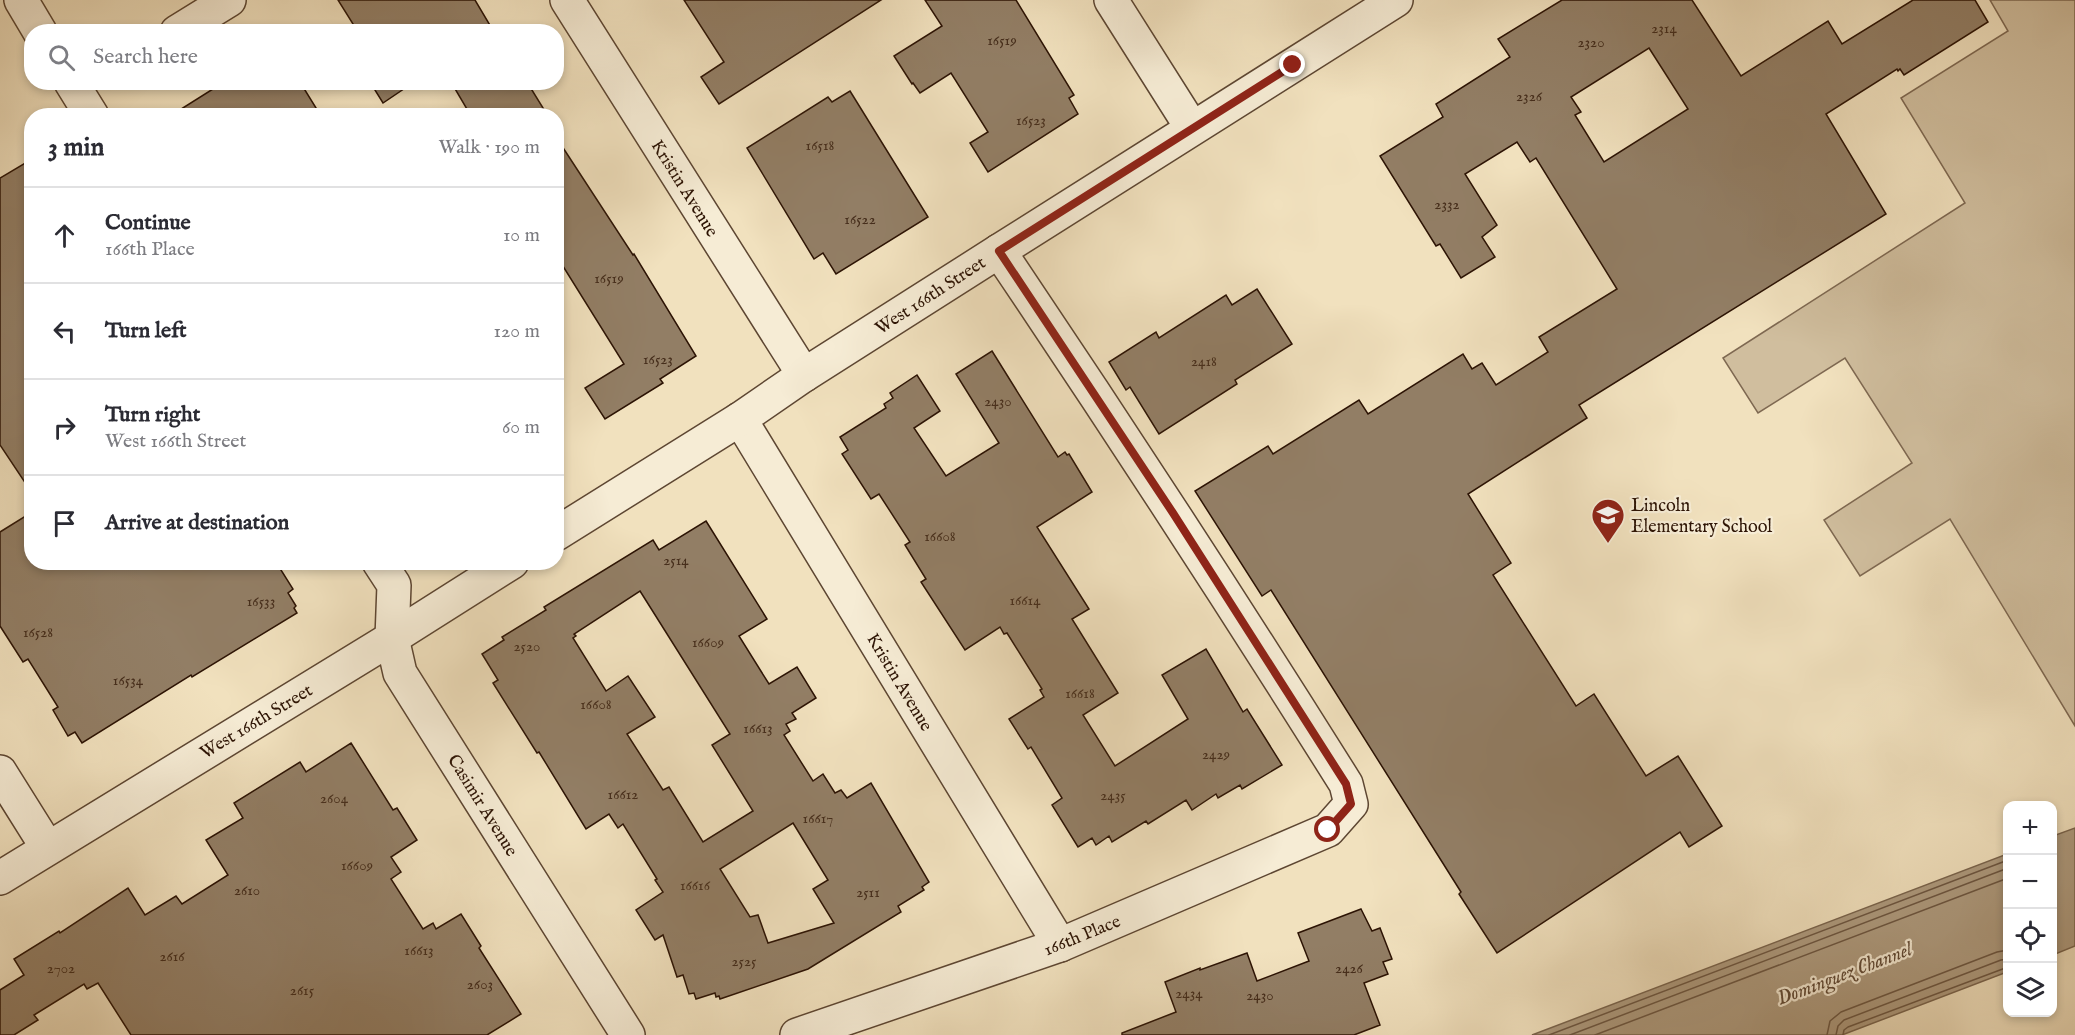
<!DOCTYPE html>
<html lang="en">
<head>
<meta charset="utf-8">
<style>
	:root { --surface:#fff; --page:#f2f2f3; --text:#2b2b33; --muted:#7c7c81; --line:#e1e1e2 }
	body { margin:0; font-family:"IM FELL English",serif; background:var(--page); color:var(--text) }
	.controls { position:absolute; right:18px; bottom:18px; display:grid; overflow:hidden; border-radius:12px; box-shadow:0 3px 9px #0003 }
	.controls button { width:54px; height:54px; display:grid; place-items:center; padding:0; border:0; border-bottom:2px solid var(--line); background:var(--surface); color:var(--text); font:30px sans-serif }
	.stop { position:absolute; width:18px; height:18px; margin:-14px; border:4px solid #8f2418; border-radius:50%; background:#fff }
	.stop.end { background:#8f2418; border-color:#fff; box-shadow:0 2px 6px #0008 }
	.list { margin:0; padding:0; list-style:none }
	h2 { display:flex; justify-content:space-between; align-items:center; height:78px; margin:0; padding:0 24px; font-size:26px }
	h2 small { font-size:20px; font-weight:400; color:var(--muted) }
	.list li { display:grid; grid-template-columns:39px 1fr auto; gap:18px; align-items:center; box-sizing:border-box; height:96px; padding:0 24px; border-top:2px solid var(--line) }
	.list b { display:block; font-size:22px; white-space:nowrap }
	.list p { margin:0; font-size:20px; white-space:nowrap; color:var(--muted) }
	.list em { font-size:20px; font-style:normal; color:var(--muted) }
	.icon { flex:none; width:33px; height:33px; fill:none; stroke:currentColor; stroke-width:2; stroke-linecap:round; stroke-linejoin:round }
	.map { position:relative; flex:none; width:2075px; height:1035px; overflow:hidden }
	.search { position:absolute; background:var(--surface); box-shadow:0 3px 9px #0003; left:24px; top:24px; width:540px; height:66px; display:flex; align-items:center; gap:15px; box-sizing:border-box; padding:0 21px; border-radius:24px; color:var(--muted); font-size:22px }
	.panel { position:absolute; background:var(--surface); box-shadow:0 3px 9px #0003; left:24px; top:108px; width:540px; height:462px; border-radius:24px }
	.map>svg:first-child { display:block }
	.green { fill:#d0be9e; stroke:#7e6851; stroke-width:1.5 }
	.water { fill:#ae9b7f; stroke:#7a654e; stroke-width:1.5 }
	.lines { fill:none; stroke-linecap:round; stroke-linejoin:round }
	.shore { stroke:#6d5742; stroke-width:1.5 }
	.building { fill:#927e65; stroke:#2c1304; stroke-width:1.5; fill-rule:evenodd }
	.minor-casing { stroke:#5d4632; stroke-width:36 }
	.minor { stroke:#f6ecd5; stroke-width:33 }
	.route { stroke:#8f2418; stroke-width:8 }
	.labels { text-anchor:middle; stroke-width:4.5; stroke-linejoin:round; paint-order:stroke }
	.number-label { font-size:15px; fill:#462e1c }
	.street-label { font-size:18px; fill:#2c1304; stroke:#f6ecd5 }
	.poi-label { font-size:18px; fill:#2c1304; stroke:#f6ecd5; text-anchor:start }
	.water-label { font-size:20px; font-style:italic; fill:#604935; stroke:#f6ecd5 }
</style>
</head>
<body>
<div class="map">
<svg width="2075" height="1035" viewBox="0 0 2075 1035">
	<rect width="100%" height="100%" fill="#f1e1be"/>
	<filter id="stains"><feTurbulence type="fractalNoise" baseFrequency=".00333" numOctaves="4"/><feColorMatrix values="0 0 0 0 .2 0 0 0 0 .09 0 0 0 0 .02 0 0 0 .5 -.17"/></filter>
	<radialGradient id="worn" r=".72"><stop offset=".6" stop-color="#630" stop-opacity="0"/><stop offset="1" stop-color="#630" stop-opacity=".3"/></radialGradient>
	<!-- green -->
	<polygon class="green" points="1990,0 2075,0 2075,726 1950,519 1860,576 1824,520 1912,463 1845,358 1758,413 1723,358 1965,203 1901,98 2008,31"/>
	<!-- water -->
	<g class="water">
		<polygon points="2075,828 2075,946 2053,955 2053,836"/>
		<polygon points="2007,854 2007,972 1842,1035 1532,1035"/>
	</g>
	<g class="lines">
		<!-- shore -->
		<g class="shore">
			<polyline points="1549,1035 2008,860"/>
			<polyline points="1570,1035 2008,868"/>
			<polyline points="1595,1035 2008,878"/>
			<polyline points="1827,1035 1830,1021 1841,1012 1997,952 2008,950"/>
			<polyline points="1836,1035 1838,1026 1844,1020 2001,960 2008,959"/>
			<polyline points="1843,1035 1844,1030 1848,1027 2008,967"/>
		</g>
	</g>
	<!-- building -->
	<g class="building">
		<polygon points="338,0 475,0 494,32 358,32"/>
		<polygon points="684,0 881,0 719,104 701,77 724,62"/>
		<polygon points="925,0 1016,0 1074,95 1069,98 1078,114 988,172 970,143 988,132 951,73 920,93 913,83 912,84 894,56 942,26"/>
		<path d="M1562,0H1692L1741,76L1828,21L1842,44L1913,0H1975L1988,22L1904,75L1900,69L1898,71L1897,69L1826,114L1886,214L1579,405L1587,418L1468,494L1511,563L1493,575L1576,706L1594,694L1646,776L1678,756L1722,826L1689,847L1680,832L1497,953L1459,894L1461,892L1271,590L1262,596L1195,491L1268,446L1273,454L1359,400L1368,414L1463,354L1472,369L1482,363L1496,385L1548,352L1539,337L1617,289L1536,158L1530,162L1517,142L1465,174L1497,225L1482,237L1495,257L1461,278L1440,244L1436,246L1380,156L1443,117L1436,104L1510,57L1498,39ZM1649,48L1688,109L1604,162L1575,115L1581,112L1571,97Z"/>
		<polygon points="224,82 300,82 321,116 170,116"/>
		<polygon points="370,82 414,82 383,103"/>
		<polygon points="451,82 527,82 548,116 471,116"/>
		<polygon points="850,91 928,217 836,274 823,253 814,259 747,148 828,97 832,102"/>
		<polygon points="556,137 633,255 634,254 696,356 660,379 663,383 605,419 585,388 624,364 556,255"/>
		<polygon points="32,159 32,493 0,445 0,178"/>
		<polygon points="1257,289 1292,344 1235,380 1237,384 1159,434 1130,387 1126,390 1109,362 1156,332 1159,338 1226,295 1232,305"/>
		<polygon points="992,351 1058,457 1065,452 1067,455 1069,454 1092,492 1037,527 1089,609 1072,619 1118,693 1083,715 1115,766 1188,719 1162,675 1206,649 1243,712 1247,709 1282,765 1242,789 1240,785 1218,798 1216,794 1192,810 1186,800 1148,824 1146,821 1112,842 1109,836 1096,845 1092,838 1078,847 1052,805 1062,798 1031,747 1028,749 1009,719 1044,697 1040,690 1042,689 1007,633 1004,634 1000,627 965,650 921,582 926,579 905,545 910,542 879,494 871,499 842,454 848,450 840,437 886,408 884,404 893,398 890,393 917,375 940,411 914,428 946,476 999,443 956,374"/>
		<polygon points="32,512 32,562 276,562 293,589 288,593 296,606 294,608 297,613 192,677 191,675 82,743 75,732 68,736 53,710 58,707 28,659 23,662 0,626 0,532"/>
		<path d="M706,521L767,619L739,636L769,684L797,667L816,698L792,713L796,719L786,724L790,731L784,735L813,781L823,774L835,793L841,790L847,798L871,783L929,882L922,887L924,890L898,906L901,912L808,969L720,999L719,996L716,997L715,993L696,999L694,993L689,994L683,975L677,977L663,935L655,940L636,910L663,892L655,880L657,879L623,824L618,828L609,814L586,829L539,752L537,753L493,683L498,680L482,654L504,640L502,637L546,610L544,607L653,540L659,550ZM640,591L730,734L712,745L753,811L703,842L669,787L663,790L627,734L655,717L628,676L606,691L573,638L576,636L574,634ZM793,823L828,880L813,889L834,923L768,943L758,915L750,917L720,869Z"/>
		<polygon points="351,743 393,810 397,808 417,840 391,857 401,872 391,879 423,929 433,923 436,929 461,914 481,946 479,948 521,1014 487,1035 131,1035 98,983 87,989 84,984 34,1015 38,1020 14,1035 0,1035 0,990 24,975 14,959 59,931 60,933 128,888 145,915 176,896 182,904 228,875 206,840 243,818 234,803 300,762 306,772"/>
		<polygon points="1361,909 1372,931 1380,928 1392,959 1383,962 1388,974 1364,983 1380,1025 1354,1035 1122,1035 1122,1033 1176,1012 1165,982 1200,968 1200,970 1247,953 1257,981 1309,961 1298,933"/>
	</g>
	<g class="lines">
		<defs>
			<g id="minor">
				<polyline points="21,0 40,32"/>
				<polyline points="567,0 804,375"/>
				<polyline points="1111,0 1192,128"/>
				<polyline points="177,32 229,0"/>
				<polyline points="71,82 92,116"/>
				<polyline points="740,419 1060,945"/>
				<polyline points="556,534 740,419 804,375 999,251 1396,0"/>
				<polyline points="379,562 394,585 392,638 400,673 628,1035"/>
				<polyline points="0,772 47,847"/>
				<polyline points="0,878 392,638 512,562"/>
				<path d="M797,1035L1060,945L1328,830L1351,804L1346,784C1233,604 1117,426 999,251"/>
			</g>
		</defs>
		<!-- minor casing -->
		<use href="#minor" class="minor-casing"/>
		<!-- minor -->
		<use href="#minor" class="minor"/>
	</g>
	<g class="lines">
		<!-- route -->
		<polyline class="route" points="1293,65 999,251 1173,513 1346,784 1351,804 1328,830"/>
	</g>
	<!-- icons -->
	<defs>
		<symbol id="school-pin" viewBox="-11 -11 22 30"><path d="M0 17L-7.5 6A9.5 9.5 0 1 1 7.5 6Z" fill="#8f2418" stroke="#f6ecd5"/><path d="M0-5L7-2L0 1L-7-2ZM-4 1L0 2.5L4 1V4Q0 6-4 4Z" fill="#fff"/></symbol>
	</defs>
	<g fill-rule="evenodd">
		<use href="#school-pin" x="1589" y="496" width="38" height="52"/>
	</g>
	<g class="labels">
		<!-- number labels -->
		<g class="number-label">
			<text x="1664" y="33">2314</text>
			<text x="1002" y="45">16519</text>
			<text x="1591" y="47">2320</text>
			<text x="1529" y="101">2326</text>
			<text x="1031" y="125">16523</text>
			<text x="820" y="150">16518</text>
			<text x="1447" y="209">2332</text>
			<text x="860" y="224">16522</text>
			<text x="609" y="283">16519</text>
			<text x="658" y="364">16523</text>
			<text x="1204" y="366">2418</text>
			<text x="998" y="406">2430</text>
			<text x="940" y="541">16608</text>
			<text x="676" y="565">2514</text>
			<text x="1025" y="605">16614</text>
			<text x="261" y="606">16533</text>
			<text x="38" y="637">16528</text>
			<text x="708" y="647">16609</text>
			<text x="527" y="651">2520</text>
			<text x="128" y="685">16534</text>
			<text x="1080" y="698">16618</text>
			<text x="596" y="709">16608</text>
			<text x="758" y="733">16613</text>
			<text x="1216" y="759">2429</text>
			<text x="623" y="799">16612</text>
			<text x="1113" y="800">2435</text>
			<text x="334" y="803">2604</text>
			<text x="818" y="823">16617</text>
			<text x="357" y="870">16609</text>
			<text x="695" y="890">16616</text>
			<text x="247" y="895">2610</text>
			<text x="868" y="897">2511</text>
			<text x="419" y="955">16613</text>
			<text x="172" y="961">2616</text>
			<text x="744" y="966">2525</text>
			<text x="61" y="973">2702</text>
			<text x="1349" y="973">2426</text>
			<text x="480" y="989">2603</text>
			<text x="302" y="995">2615</text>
			<text x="1189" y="998">2434</text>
			<text x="1260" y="1000">2430</text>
		</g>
		<!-- street labels -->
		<g class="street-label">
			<text transform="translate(685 188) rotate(58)" y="6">Kristin Avenue</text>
			<text transform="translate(930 295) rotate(-33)" y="6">West 166th Street</text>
			<text transform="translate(900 682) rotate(59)" y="6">Kristin Avenue</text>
			<text transform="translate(256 721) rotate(-31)" y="6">West 166th Street</text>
			<text transform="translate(483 805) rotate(58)" y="6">Casimir Avenue</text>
			<text transform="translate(1082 935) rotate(-22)" y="6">166th Place</text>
		</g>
		<!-- poi labels -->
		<g class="poi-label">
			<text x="1631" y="511">Lincoln<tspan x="1631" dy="21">Elementary School</tspan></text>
		</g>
		<!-- water labels -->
		<g class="water-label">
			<text transform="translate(1844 973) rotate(-21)" y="7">Dominguez Channel</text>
		</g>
	</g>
	<rect width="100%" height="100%" filter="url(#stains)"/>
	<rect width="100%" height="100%" fill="url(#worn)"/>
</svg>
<div class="controls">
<button>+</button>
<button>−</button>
<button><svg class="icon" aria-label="locate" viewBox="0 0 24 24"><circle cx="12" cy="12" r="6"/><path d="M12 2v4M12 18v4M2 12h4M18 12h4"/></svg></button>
<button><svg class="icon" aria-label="layers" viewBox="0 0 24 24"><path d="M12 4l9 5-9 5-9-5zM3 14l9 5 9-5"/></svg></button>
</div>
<div class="stop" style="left:1328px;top:830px"></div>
<div class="stop end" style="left:1293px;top:65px"></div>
<div class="search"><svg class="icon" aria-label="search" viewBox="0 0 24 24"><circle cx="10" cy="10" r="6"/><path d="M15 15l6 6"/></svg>Search here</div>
<section class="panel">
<h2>3 min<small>Walk · 190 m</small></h2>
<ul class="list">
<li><svg class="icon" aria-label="ahead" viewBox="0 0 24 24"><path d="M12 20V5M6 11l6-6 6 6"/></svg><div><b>Continue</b><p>166th Place</p></div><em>10 m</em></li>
<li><svg class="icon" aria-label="left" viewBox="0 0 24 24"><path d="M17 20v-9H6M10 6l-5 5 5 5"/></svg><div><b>Turn left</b></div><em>120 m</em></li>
<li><svg class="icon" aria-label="right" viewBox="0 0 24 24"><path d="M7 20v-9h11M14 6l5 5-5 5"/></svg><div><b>Turn right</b><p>West 166th Street</p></div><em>60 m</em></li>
<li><svg class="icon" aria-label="arrive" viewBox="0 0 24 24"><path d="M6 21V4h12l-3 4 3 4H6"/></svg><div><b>Arrive at destination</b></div></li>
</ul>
</section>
</div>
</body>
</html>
